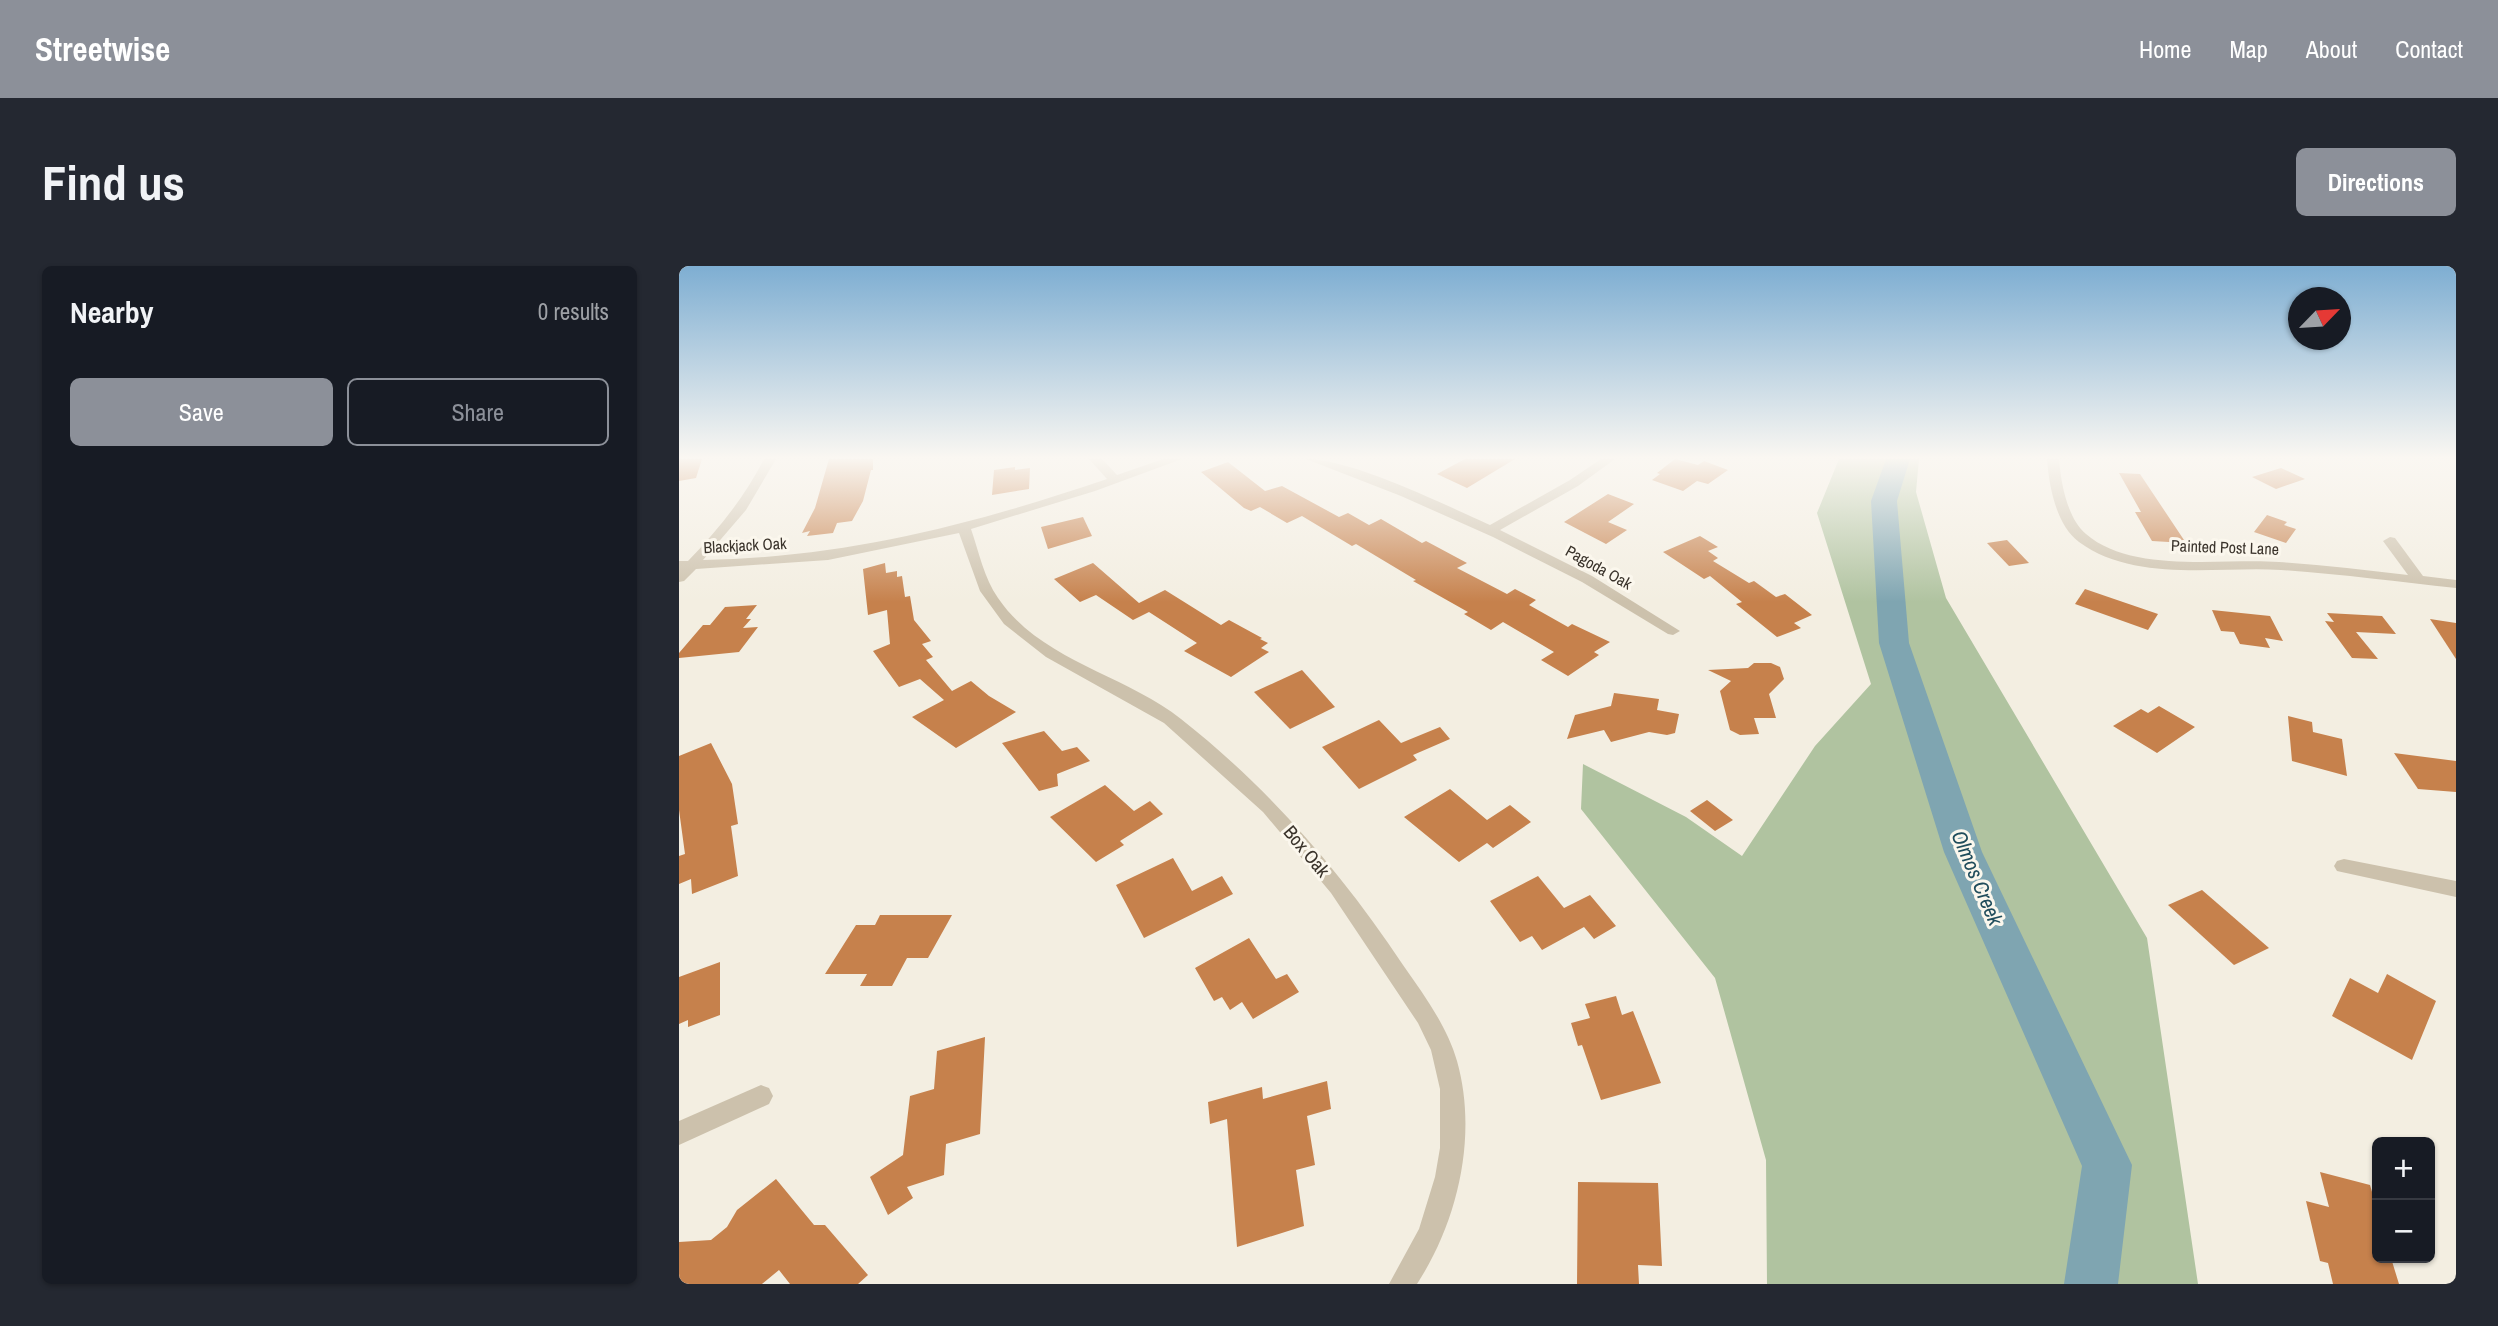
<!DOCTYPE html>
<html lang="en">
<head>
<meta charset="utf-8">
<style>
	:root { --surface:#171b24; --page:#242831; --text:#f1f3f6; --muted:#9ea1a6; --line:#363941; --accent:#8c9099 }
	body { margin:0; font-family:"Archivo Narrow",sans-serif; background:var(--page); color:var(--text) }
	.controls { position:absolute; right:21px; bottom:21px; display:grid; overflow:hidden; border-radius:10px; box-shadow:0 2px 5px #0004 }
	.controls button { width:63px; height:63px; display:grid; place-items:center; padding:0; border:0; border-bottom:2px solid var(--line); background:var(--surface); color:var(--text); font:35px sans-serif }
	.compass { position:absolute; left:1609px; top:21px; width:63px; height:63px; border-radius:50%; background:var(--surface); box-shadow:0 2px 5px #0004; rotate:65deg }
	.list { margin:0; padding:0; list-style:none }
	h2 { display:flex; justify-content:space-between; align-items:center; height:91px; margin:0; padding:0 28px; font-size:30px }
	h2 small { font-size:23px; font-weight:400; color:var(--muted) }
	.actions { display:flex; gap:14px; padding:21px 28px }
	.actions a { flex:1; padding:16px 0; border:2px solid var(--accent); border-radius:10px; text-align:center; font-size:24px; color:var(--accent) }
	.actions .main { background:var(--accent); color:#fff }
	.map { position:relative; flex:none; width:1777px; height:1018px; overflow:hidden; border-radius:10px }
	header { display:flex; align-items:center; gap:42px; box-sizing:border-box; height:98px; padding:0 35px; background:var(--accent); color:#fff }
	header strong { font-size:33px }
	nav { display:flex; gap:38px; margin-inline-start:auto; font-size:24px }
	.intro { display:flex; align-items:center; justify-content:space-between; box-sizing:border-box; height:168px; padding:0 42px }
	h1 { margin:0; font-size:49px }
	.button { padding:18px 32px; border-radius:10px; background:var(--accent); color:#fff; font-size:24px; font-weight:700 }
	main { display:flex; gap:42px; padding:0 42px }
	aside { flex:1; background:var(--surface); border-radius:10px; box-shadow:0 2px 5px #0004 }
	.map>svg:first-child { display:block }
	.green { fill:#b0c3a0 }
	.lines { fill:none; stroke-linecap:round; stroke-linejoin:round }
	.river { fill:#7fa5b1; fill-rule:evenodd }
	.building { fill:#c6814c }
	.street { fill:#ccc1ac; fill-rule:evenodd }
	.labels { text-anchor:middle; stroke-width:6; stroke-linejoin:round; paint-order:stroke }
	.far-street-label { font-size:16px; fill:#3a332b; stroke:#fbf7ed }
	.street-label { font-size:19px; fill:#3a332b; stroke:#fbf7ed }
	.water-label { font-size:21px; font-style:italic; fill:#204d5c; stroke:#fbf7ed }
</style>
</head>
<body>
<header>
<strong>Streetwise</strong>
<nav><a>Home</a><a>Map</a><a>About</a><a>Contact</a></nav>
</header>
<div class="intro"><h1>Find us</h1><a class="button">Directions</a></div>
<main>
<aside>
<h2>Nearby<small>0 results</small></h2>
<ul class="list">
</ul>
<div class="actions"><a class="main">Save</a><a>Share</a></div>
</aside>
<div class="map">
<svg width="1777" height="1018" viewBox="0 0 1777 1018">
	<rect width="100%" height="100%" fill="#f3eee1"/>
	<!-- green -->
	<polygon class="green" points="1160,193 1240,193 1237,226 1267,332 1468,672 1519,1018 1088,1018 1087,894 1036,712 902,543 904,498 1007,551 1063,590 1136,480 1192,418 1138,247"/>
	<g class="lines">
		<!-- river -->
		<polygon class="river" points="1207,193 1231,193 1218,235 1230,377 1303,586 1453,899 1439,1018 1385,1018 1403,900 1265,586 1200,377 1192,235"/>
	</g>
	<!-- building -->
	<g class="building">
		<polygon points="0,193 23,193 17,212 0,215"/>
		<polygon points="150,193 194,193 194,204 192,204 184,235 173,255 158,257 154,267 128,270 131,265 123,267 136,242"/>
		<polygon points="786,193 836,193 788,222 758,208"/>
		<polygon points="996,193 1019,199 1025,195 1049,204 1029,218 1018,215 1004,225 973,214 981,208 978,207"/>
		<polygon points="549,196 586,225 603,220 660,251 669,247 690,259 702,253 743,277 747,275 788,297 778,302 828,328 836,323 857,334 850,339 889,361 893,358 931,376 915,386 920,389 889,410 862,394 875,386 824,356 812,364 785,348 789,346 734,315 737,314 677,278 673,280 623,250 608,257 581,241 572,245 565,242 522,206"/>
		<polygon points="336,201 336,204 351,202 350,223 313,229 315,204"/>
		<polygon points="1602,202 1626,213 1597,223 1573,211"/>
		<polygon points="1440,207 1461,208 1507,277 1473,275 1456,246 1462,246"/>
		<polygon points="929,228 955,238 929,256 948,264 927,278 885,256"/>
		<polygon points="1588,249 1608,256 1605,259 1617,263 1607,277 1575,266"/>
		<polygon points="404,251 413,270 369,283 362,261"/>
		<polygon points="1021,270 1039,281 1029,285 1039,292 1034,295 1070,317 1075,315 1097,331 1106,328 1133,349 1115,357 1122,362 1098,371 1057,338 1063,336 1031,310 1025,313 984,286"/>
		<polygon points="1328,274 1350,297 1330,300 1308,277"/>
		<polygon points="206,297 207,307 218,305 218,311 223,310 226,331 231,330 235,354 252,375 243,378 254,391 247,394 273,425 292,415 310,430 337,446 277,482 233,451 265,434 241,413 220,421 194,385 211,378 208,344 189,349 184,303"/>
		<polygon points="414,297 460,337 486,324 542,359 550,354 583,372 581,373 589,377 582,382 590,386 552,411 505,385 518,377 470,346 454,354 417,329 401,336 375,313"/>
		<polygon points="1406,323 1479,348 1469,364 1396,338"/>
		<polygon points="78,339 67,353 72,353 64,362 79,361 60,386 0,392 0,387 24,359 31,359 46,341"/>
		<polygon points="1533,344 1591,350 1604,375 1586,372 1591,382 1561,378 1555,366 1542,365"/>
		<polygon points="1648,347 1703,350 1717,368 1677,366 1699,393 1673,392 1646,355 1655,356"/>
		<polygon points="1751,353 1777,357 1777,393"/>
		<polygon points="1075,397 1092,397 1101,401 1105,413 1090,428 1097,452 1075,452 1080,468 1061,469 1051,464 1041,425 1052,415 1029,404 1069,402"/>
		<polygon points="623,404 656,441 611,463 575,426"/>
		<polygon points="935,427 980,433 978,444 1000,448 996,467 988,469 970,466 932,476 925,464 888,473 896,449 932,440"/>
		<polygon points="1480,440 1516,461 1478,487 1434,460 1462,443 1469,447"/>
		<polygon points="1609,450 1633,456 1634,466 1663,473 1668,510 1613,495"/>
		<polygon points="700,454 722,477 761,461 771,473 734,489 738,494 680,523 643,481"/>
		<polygon points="365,465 383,485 398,481 411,495 378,508 379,520 360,525 323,477"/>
		<polygon points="32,477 53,518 59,558 52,560 59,610 13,628 12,613 0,618 0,590 6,588 0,544 0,490"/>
		<polygon points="1715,487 1777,495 1777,526 1739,523"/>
		<polygon points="426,519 455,545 471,535 484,548 441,575 445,579 417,596 371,551"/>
		<polygon points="771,523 808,554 831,539 852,556 814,582 808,577 780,596 725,551"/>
		<polygon points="1028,534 1054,554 1036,565 1011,545"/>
		<polygon points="494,592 513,625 543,610 554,628 465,672 437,619"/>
		<polygon points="859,610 885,642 911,629 937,660 915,673 905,661 863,684 853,670 841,676 811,635"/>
		<polygon points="1523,624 1590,682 1555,699 1489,639"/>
		<polygon points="201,649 273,649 249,692 228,692 213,720 181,720 188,708 146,708 177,659 196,659"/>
		<polygon points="570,672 597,713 608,708 620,726 574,753 563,736 551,744 543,731 535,735 516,702"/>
		<polygon points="41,696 41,749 9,761 9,754 0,758 0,711"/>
		<polygon points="1708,708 1757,735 1733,794 1653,750 1671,712 1699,727"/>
		<polygon points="937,730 943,749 954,745 982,817 922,834 903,779 899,780 892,757 911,752 906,738"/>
		<polygon points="306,771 301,868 267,878 265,909 228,921 234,932 209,949 191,911 224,889 231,830 255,823 258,785"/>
		<polygon points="648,815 652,843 628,850 636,899 617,904 625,960 558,981 548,853 531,858 529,836 583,821 584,833"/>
		<polygon points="1641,906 1691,919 1698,943 1698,992 1712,992 1720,1018 1654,1018 1649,997 1641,995 1627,935 1650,941"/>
		<polygon points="97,913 135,959 146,959 189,1009 179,1018 111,1018 100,1004 83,1018 0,1018 0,976 32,974 48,961 58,944"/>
		<polygon points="899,916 979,917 983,1000 959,999 960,1018 898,1018"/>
	</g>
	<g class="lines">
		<!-- street -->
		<g class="street">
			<path d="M85,193H97L67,244L24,294C169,291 292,259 428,213L410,193H423L438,209L484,193H503L416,225L292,263C300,286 305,312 319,332C362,395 445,408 502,453C591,523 662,606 724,699C745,729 768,760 778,795C799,869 779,955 738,1018H710L740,963L756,911L761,882V823L752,784L739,757L652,627L584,546L485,457L367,391L325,358L301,325L280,267L149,294L17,303L5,315L0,316V295H9C39,264 65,232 85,193Z"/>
			<path d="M627,193C674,193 766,239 811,259L891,214L922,193H936L899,220L821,264L913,310L1001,365L994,369L989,368L903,316L814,271L722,230Z"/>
			<path d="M1368,193H1380C1382,217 1388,252 1407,268C1453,308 1543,292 1600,296C1643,299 1686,304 1729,309L1704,275L1711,271L1716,272L1744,310L1777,314V322C1719,316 1661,308 1602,304C1538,300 1456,317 1400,276C1377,259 1370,220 1368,193Z"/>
			<polygon points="1665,593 1777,615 1777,631 1658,605 1655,600 1658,595"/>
			<polygon points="82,819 90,822 94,830 90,838 0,879 0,855"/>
		</g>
	</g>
	<!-- sky -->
	<linearGradient id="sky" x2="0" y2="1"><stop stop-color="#7eaed2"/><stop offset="0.57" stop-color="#faf7f2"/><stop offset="1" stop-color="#faf7f2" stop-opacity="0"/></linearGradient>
	<rect width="1777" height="336" fill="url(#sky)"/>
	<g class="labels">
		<!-- far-street labels -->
		<g class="far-street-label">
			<text transform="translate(66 279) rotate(-3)" y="6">Blackjack Oak</text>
			<text transform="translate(1546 281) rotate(2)" y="6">Painted Post Lane</text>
			<text transform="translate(920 301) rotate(29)" y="6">Pagoda Oak</text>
		</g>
		<!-- street labels -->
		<g class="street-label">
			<text transform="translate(628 585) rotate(50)" y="7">Box Oak</text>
		</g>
		<!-- water labels -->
		<g class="water-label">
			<text transform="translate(1298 612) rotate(67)" y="7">Olmos Creek</text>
		</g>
	</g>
</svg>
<div class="controls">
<button>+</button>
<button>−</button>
</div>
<svg class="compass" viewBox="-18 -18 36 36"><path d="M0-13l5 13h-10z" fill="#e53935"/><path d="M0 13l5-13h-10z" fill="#9ea1a6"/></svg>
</div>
</main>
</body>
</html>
